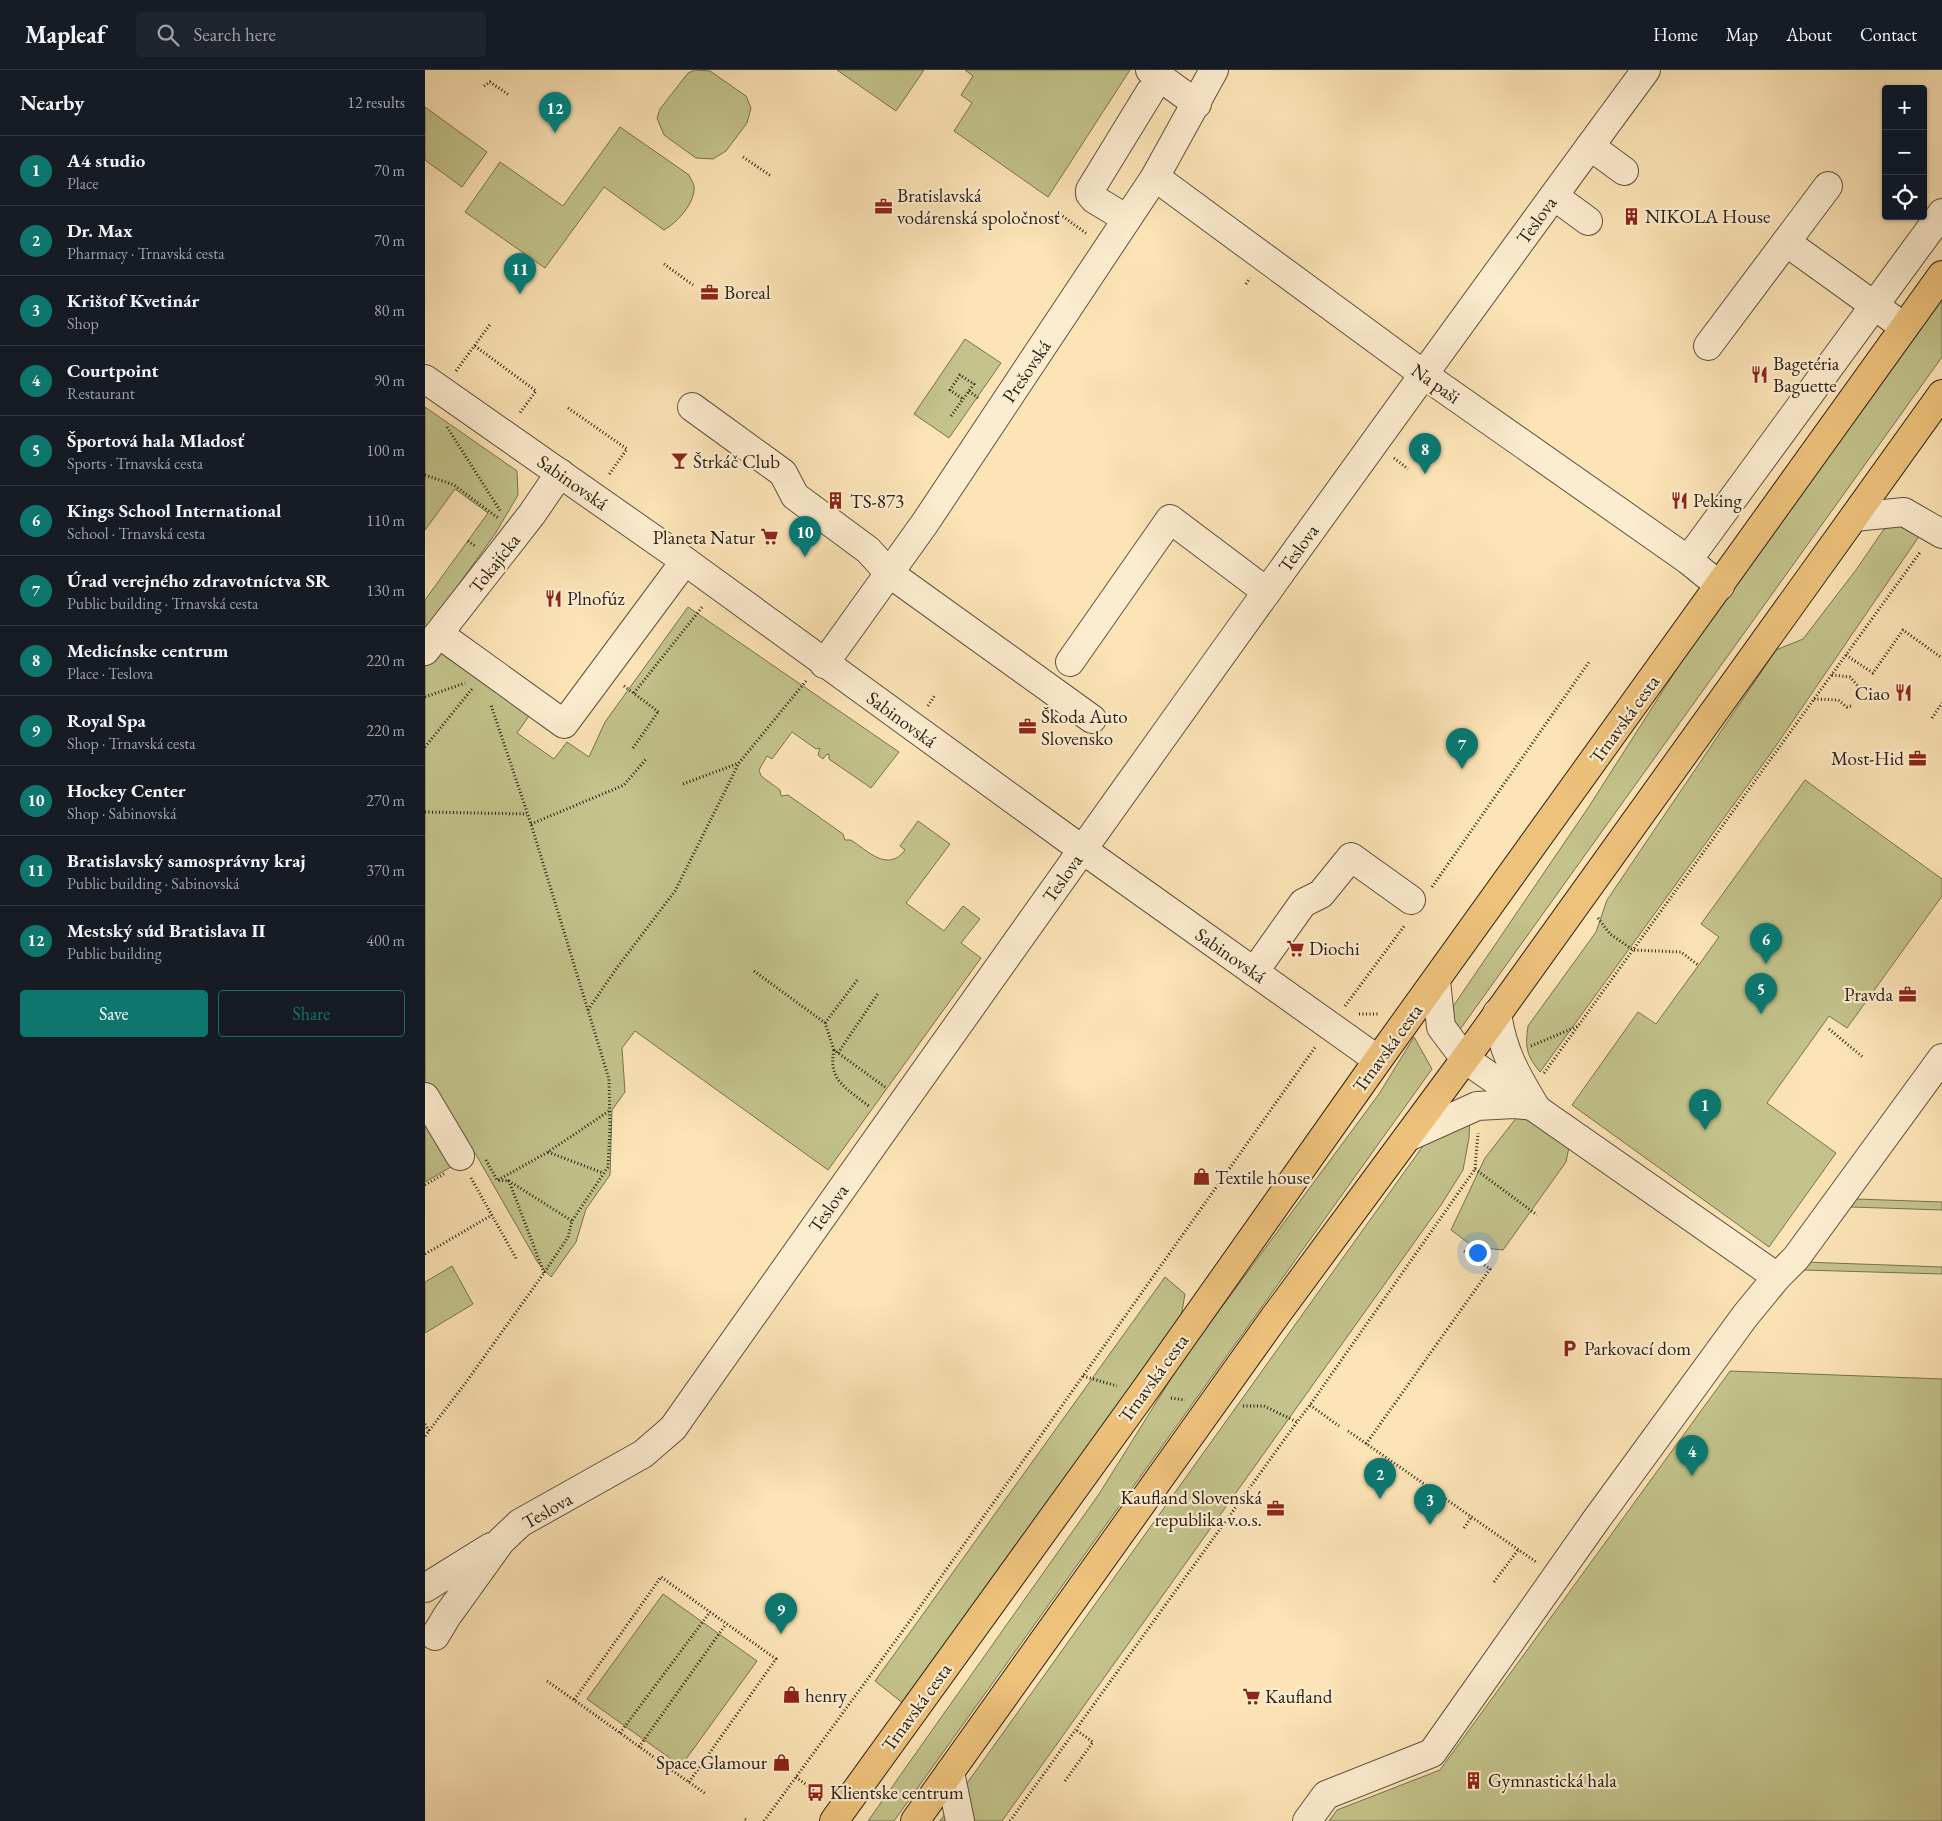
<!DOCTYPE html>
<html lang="en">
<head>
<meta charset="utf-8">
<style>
	:root { --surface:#171b24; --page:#20242c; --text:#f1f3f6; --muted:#9ea1a6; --line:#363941; --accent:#0f766e }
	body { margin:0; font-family:"EB Garamond",serif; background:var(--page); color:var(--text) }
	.controls { position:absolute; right:15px; top:15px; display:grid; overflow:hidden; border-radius:5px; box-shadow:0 1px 4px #0004 }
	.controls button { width:45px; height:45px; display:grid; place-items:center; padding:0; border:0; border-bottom:1px solid var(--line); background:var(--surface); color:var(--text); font:25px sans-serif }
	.you { position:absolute; left:1052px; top:1182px; width:18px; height:18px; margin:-12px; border:4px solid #fff; border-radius:50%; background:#1a73e8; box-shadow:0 0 0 8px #1a73e833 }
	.badge { display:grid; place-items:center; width:32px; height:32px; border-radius:50%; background:var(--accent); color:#fff; font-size:16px; font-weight:700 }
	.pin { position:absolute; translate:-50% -41px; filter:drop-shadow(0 1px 2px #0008) }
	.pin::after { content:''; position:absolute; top:26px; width:18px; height:15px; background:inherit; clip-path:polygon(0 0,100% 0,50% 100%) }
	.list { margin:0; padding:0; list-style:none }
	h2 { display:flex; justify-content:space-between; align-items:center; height:65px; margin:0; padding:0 20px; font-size:21px }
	h2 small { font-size:16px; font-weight:400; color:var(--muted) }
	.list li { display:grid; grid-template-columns:32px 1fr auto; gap:15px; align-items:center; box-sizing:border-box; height:70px; padding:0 20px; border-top:1px solid var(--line) }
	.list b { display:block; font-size:19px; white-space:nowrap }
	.list p { margin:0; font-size:16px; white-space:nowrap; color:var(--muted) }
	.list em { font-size:16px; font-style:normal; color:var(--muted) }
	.actions { display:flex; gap:10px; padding:15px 20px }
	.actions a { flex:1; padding:11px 0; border:1px solid var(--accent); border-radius:5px; text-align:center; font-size:18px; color:var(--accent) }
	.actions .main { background:var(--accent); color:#fff }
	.icon { flex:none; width:28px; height:28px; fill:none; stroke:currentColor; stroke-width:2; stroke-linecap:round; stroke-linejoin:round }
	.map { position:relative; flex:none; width:1517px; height:1751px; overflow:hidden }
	header { display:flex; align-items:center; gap:30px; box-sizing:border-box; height:70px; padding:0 25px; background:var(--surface); border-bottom:1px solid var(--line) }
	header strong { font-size:24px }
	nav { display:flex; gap:28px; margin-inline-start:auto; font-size:18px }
	.search { width:350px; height:45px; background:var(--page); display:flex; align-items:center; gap:12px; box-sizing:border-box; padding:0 18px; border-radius:5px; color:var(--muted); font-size:19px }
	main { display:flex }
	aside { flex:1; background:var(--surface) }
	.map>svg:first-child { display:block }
	.green { fill:#c3c38b; stroke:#777251 }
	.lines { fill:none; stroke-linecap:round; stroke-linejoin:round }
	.minor-casing { stroke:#5f523f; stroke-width:30 }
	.major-casing { stroke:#2b2117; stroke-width:30 }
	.path { stroke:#2b2117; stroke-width:3; stroke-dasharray:1 2.5; stroke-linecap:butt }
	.minor { stroke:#fdedd0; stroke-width:28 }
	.major { stroke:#eec27b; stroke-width:28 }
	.labels { text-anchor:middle; stroke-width:4.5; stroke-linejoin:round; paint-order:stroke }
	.poi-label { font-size:19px; fill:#2b2117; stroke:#fdedd0; text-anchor:start }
	.street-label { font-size:19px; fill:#2b2117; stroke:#fdedd0 }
</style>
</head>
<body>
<header>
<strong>Mapleaf</strong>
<div class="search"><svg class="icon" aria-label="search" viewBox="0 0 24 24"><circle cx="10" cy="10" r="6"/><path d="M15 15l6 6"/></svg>Search here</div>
<nav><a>Home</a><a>Map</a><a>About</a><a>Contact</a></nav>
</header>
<main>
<aside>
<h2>Nearby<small>12 results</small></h2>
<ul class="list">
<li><span class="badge">1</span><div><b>A4 studio</b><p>Place</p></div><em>70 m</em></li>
<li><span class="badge">2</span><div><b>Dr. Max</b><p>Pharmacy · Trnavská cesta</p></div><em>70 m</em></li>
<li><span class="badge">3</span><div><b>Krištof Kvetinár</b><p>Shop</p></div><em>80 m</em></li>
<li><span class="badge">4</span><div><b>Courtpoint</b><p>Restaurant</p></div><em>90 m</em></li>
<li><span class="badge">5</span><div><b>Športová hala Mladosť</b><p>Sports · Trnavská cesta</p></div><em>100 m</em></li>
<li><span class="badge">6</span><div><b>Kings School International</b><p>School · Trnavská cesta</p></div><em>110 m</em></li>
<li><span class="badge">7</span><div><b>Úrad verejného zdravotníctva SR</b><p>Public building · Trnavská cesta</p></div><em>130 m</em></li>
<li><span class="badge">8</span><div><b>Medicínske centrum</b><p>Place · Teslova</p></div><em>220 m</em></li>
<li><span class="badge">9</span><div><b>Royal Spa</b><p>Shop · Trnavská cesta</p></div><em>220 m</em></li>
<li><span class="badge">10</span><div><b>Hockey Center</b><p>Shop · Sabinovská</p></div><em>270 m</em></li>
<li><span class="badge">11</span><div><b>Bratislavský samosprávny kraj</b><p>Public building · Sabinovská</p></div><em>370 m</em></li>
<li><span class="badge">12</span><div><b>Mestský súd Bratislava II</b><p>Public building</p></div><em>400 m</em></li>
</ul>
<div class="actions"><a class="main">Save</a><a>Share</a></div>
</aside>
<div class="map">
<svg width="1517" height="1751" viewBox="0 0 1517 1751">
	<rect width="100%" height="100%" fill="#fce4b6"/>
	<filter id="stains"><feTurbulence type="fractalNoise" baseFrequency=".004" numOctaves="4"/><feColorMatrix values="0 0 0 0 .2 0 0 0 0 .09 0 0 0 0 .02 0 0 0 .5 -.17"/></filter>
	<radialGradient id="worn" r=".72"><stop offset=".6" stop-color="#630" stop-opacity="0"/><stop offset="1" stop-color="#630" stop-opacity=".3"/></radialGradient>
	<!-- green -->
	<g class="green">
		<polygon points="270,0 285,1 321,26 326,38 322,53 301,81 288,89 271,88 239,65 232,48 235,39 263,3"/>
		<polygon points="412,0 499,0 471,41"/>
		<polygon points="540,0 705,0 623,127 529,61 547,33 536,25 548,6"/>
		<polygon points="0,37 62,82 37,117 0,90"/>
		<path d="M195,57L264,105C265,108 268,112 269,116C271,132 252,153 239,160L179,117L120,198L40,142L75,92L138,136Z"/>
		<polygon points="1517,227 1517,287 1031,965 1027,938 1163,738 1269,572"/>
		<polygon points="540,269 576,293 524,368 489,344"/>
		<polygon points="0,337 92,401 93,425 70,464 0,561 0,530 63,443 30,419 0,460"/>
		<path d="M1478,453L1497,462L1346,683L1115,1002C1101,985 1100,977 1103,956L1171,862L1182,830L1351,580L1378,569L1431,500L1459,459Z"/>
		<path d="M263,537L474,682L446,718L404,689V684L401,685L398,689L393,685L395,678L391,679L367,662L347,689L342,686L334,700L336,706L355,720L356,726L363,725L418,764L420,770H426C443,781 463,803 480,780L475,776L493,751L525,774L481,833L519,861L538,836L555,849L536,873L556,888L403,1100L210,961L197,978L200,1022L187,1040L185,1105L161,1139L151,1172L126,1207L113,1193L50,1083L0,1112V565L104,646L92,663L129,689L142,672L164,687L180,652Z"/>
		<polygon points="1380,710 1517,809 1517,826 1422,958 1404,946 1342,1033 1411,1083 1344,1177 1147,1035 1213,942 1231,954 1294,867 1276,854"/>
		<polygon points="989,967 1007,999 469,1751 443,1751 674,1424 757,1291 954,1024"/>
		<polygon points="1045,1043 1044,1068 1038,1100 1016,1135 577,1751 515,1751 1008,1062"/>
		<polygon points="1108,1044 1145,1072 1141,1092 1078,1180 1049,1177 1026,1160 1060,1088 1092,1047"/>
		<polygon points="1431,1129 1517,1132 1517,1140 1426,1137"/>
		<polygon points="1379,1192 1517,1197 1517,1204 1378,1200"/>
		<polygon points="27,1196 48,1234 0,1263 0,1212"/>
		<polygon points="740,1207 760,1224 756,1247 479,1634 450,1611"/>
		<polygon points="1305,1301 1517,1309 1517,1751 904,1751 912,1740 1015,1700"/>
		<polygon points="238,1524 332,1591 256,1696 162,1629"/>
	</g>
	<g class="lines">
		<defs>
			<g id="minor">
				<polyline points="725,0 772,34"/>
				<polyline points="1165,76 1199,101"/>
				<polyline points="730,107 998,304 1263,490 1295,516"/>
				<polyline points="1129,126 1163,151"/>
				<polyline points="702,149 669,129 665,124 665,120 725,22"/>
				<polyline points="1361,172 1403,116"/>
				<polyline points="1283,276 1361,172 1479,257"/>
				<polyline points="0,309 260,491 644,770 953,990"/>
				<polyline points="267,337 358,403 370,426 443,480 464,503 667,649"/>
				<polyline points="1429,447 1479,442 1517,464"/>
				<polyline points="1263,490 1517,143"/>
				<polyline points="14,564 139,654 260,491"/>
				<polyline points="0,581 107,444 135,403"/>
				<polyline points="645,592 745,449 842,522"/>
				<polyline points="399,594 500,453 730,107 789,0"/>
				<polyline points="829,902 878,833 896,824 926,787 986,830"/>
				<polyline points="1011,911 1016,957 1040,989 1352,1207"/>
				<polyline points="0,1027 35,1086"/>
				<path d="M983,1067L1052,1036L1089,1034L1110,1036C1091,1005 1077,980 1072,943"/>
				<polyline points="0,1518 66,1477"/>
				<path d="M10,1566L22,1546L76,1471L95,1453L218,1384L248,1358C569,903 891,448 1221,0"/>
				<polyline points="525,1702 535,1751"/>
				<polyline points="882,1751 901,1725 1007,1683 1171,1450 1320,1246 1352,1207 1371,1188 1517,988"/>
			</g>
			<g id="major">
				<polyline points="409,1751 718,1323 953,990 1517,205"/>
				<polyline points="490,1751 851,1245 1040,989 1517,324"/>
			</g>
		</defs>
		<!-- minor casing -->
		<use href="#minor" class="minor-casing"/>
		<!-- major casing -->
		<use href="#major" class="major-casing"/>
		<!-- path -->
		<g class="path">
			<polyline points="59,16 65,12 84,25"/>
			<polyline points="318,87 346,106"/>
			<polyline points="632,142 662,164"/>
			<polyline points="239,194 268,215"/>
			<polyline points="821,214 825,208"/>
			<polyline points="50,276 111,321 94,344"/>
			<polyline points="31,301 66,253"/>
			<polyline points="544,321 553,328"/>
			<polyline points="143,338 202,379 183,406"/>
			<polyline points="526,346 549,314 535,305 525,320 538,329"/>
			<polyline points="22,357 76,442"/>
			<polyline points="969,388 983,399"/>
			<polyline points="0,405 29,415 73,448"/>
			<polyline points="43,471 50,476"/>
			<polyline points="1421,585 1448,603 1478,560 1517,588"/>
			<polyline points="1407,605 1425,607 1433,616 1433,626"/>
			<polyline points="199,616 235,643"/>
			<polyline points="209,623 278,536"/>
			<polyline points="0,627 40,613"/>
			<polyline points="1389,629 1413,630 1422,637 1426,636"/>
			<polyline points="503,636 510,625"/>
			<polyline points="1507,648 1517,633"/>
			<polyline points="0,677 47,619"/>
			<polyline points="208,678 233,642"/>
			<polyline points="258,714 314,693"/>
			<polyline points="0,742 102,744"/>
			<polyline points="106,754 199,715 222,688"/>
			<polyline points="1007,817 1164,592"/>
			<polyline points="1173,848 1185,864 1208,880 1256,882 1273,895"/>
			<polyline points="329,901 400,953 409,980 460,1017"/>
			<polyline points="920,936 980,855"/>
			<polyline points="163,940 191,899 250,821 314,693 381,611"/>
			<polyline points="934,944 953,944"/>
			<polyline points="400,953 433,909"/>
			<polyline points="1404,959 1439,988"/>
			<polyline points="1106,976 1153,956"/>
			<path d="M409,980C402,1011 424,1020 445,1037"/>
			<polyline points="413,983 454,922"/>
			<polyline points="1119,1003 1496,481"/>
			<polyline points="123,1082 178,1103"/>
			<polyline points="61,1090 72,1110 84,1111"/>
			<polyline points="1050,1099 1112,1145"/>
			<polyline points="46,1108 92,1190"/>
			<polyline points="73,1110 123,1082 184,1041"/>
			<polyline points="0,1115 19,1104"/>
			<polyline points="0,1184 67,1145"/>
			<polyline points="119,1203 84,1111 147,1151"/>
			<polyline points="658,1306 692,1316"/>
			<polyline points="746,1328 760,1330"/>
			<polyline points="885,1335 914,1356"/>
			<polyline points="818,1336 839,1336 872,1352"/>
			<polyline points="0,1354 4,1361"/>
			<polyline points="923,1361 1111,1492"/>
			<polyline points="0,1366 42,1311 119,1203 143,1167 147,1151 183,1097 185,1058 184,1009 106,754 66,635"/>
			<polyline points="941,1374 1065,1199 1039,1181"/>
			<polyline points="1039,1458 1047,1446"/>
			<polyline points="1069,1512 1093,1480"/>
			<polyline points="122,1611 149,1630"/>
			<polyline points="195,1663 285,1542"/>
			<polyline points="214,1677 301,1554"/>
			<polyline points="371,1707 391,1722"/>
			<polyline points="640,1711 668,1672 651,1660"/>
			<path d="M264,1712L351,1589L236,1507L149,1630C193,1661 236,1693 281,1724"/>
			<polyline points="320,1749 323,1751"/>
			<polyline points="339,1751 487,1548 891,976"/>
			<polyline points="585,1751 872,1352 885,1335 1050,1099 1053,1063"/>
		</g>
		<!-- minor -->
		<use href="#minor" class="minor"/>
		<!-- major -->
		<use href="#major" class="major"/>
	</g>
	<!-- icons -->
	<defs>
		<symbol id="office-bare" viewBox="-9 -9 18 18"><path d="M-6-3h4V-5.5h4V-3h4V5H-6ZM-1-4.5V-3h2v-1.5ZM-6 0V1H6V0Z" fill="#8f2418" stroke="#fdedd0" stroke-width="2.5" paint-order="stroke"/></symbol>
		<symbol id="building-bare" viewBox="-9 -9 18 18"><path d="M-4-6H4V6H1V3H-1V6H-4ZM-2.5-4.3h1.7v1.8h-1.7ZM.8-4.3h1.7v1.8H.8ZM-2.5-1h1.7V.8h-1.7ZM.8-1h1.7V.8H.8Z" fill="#8f2418" stroke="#fdedd0" stroke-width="2.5" paint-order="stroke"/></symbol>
		<symbol id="restaurant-bare" viewBox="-9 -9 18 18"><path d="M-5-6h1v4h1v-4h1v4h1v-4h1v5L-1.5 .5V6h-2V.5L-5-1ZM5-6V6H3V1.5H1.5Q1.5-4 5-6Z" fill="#8f2418" stroke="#fdedd0" stroke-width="2.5" paint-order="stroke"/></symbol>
		<symbol id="bar-bare" viewBox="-9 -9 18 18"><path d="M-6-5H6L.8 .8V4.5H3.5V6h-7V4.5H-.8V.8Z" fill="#8f2418" stroke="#fdedd0" stroke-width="2.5" paint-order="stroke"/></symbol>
		<symbol id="supermarket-bare" viewBox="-9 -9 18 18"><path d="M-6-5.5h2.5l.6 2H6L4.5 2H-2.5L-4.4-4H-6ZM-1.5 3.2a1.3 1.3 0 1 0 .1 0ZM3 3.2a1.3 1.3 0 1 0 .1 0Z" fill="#8f2418" stroke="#fdedd0" stroke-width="2.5" paint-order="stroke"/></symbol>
		<symbol id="shop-bare" viewBox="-9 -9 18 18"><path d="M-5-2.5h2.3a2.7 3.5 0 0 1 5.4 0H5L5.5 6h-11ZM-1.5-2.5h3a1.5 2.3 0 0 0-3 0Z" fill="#8f2418" stroke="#fdedd0" stroke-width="2.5" paint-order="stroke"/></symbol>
		<symbol id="parking-bare" viewBox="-9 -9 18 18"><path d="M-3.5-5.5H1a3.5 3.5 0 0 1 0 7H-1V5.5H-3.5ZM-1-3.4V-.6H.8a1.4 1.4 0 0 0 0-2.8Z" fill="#8f2418" stroke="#fdedd0" stroke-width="2.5" paint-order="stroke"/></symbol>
		<symbol id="bus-bare" viewBox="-9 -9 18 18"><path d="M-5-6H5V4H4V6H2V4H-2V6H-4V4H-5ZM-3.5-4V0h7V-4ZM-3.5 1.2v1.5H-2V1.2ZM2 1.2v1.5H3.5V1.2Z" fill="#8f2418" stroke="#fdedd0" stroke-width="2.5" paint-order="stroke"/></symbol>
	</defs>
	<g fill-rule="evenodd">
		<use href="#office-bare" x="446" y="124" width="25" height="25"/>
		<use href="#building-bare" x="1194" y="134" width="25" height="25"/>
		<use href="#office-bare" x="272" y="210" width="25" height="25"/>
		<use href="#restaurant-bare" x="1322" y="292" width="25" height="25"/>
		<use href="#bar-bare" x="242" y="378" width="25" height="25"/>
		<use href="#restaurant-bare" x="1242" y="418" width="25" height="25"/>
		<use href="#building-bare" x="398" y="418" width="25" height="25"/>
		<use href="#supermarket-bare" x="332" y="454" width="25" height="25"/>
		<use href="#restaurant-bare" x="116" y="516" width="25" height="25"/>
		<use href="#restaurant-bare" x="1466" y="610" width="25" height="25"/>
		<use href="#office-bare" x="590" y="644" width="25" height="25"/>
		<use href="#office-bare" x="1480" y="676" width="25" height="25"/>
		<use href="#supermarket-bare" x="858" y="866" width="25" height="25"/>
		<use href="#office-bare" x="1470" y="912" width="25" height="25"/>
		<use href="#shop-bare" x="764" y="1094" width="25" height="25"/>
		<use href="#parking-bare" x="1132" y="1266" width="25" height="25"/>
		<use href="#office-bare" x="838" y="1426" width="25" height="25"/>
		<use href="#shop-bare" x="354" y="1612" width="25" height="25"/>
		<use href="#supermarket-bare" x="814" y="1614" width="25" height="25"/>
		<use href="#shop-bare" x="344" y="1680" width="25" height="25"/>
		<use href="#building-bare" x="1036" y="1698" width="25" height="25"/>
		<use href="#bus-bare" x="378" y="1710" width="25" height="25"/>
	</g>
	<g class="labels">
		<!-- poi labels -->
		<g class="poi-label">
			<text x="472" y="132">Bratislavská<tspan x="472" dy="22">vodárenská spoločnosť</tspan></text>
			<text x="1220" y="153">NIKOLA House</text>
			<text x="299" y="229">Boreal</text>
			<text x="1348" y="300">Bagetéria<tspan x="1348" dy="22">Baguette</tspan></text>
			<text x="268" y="398">Štrkáč Club</text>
			<text x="1268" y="437">Peking</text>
			<text x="425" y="438">TS-873</text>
			<text x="330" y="474" text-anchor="end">Planeta Natur</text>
			<text x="142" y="535">Plnofúz</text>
			<text x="1465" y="630" text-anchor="end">Ciao</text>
			<text x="616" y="653">Škoda Auto<tspan x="616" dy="22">Slovensko</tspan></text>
			<text x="1479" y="695" text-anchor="end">Most-Hid</text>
			<text x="884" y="885">Diochi</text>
			<text x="1468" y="931" text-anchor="end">Pravda</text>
			<text x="790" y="1114">Textile house</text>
			<text x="1159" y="1285">Parkovací dom</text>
			<text x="837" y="1434" text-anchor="end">Kaufland Slovenská<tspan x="837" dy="22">republika v.o.s.</tspan></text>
			<text x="380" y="1632">henry</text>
			<text x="840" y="1633">Kaufland</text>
			<text x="342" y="1699" text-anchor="end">Space Glamour</text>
			<text x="1063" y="1717">Gymnastická hala</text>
			<text x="405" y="1729">Klientske centrum</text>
		</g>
		<!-- street labels -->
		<g class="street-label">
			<text transform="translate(1111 150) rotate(-54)" y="7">Teslova</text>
			<text transform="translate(601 301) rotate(-56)" y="7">Prešovská</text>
			<text transform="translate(1011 313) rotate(35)" y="7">Na paši</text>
			<text transform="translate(148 412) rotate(35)" y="7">Sabinovská</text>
			<text transform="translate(873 478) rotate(-54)" y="7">Teslova</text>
			<text transform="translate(69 493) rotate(-52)" y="7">Tokajícka</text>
			<text transform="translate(477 649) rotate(36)" y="7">Sabinovská</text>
			<text transform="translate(1199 649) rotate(-54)" y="7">Trnavská cesta</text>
			<text transform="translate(637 808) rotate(-55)" y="7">Teslova</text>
			<text transform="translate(806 885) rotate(35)" y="7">Sabinovská</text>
			<text transform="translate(962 978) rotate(-54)" y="7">Trnavská cesta</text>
			<text transform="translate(403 1138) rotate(-55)" y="7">Teslova</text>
			<text transform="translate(728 1308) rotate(-54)" y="7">Trnavská cesta</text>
			<text transform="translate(122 1440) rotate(-30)" y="7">Teslova</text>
			<text transform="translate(491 1637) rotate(-54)" y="7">Trnavská cesta</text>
		</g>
	</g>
	<rect width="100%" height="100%" filter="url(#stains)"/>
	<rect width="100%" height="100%" fill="url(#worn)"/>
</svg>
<div class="controls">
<button>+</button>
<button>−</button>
<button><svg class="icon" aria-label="locate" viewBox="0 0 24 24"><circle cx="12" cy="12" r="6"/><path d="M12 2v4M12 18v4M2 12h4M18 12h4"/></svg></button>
</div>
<div class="you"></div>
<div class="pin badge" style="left:1280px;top:1060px">1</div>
<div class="pin badge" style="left:955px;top:1429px">2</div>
<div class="pin badge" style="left:1005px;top:1455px">3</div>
<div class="pin badge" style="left:1267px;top:1406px">4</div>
<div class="pin badge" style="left:1336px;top:944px">5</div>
<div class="pin badge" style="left:1341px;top:894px">6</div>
<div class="pin badge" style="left:1037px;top:699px">7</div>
<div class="pin badge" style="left:1000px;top:404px">8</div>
<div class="pin badge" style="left:356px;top:1564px">9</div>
<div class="pin badge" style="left:380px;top:487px">10</div>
<div class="pin badge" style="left:95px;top:224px">11</div>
<div class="pin badge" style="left:130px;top:63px">12</div>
</div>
</main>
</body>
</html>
